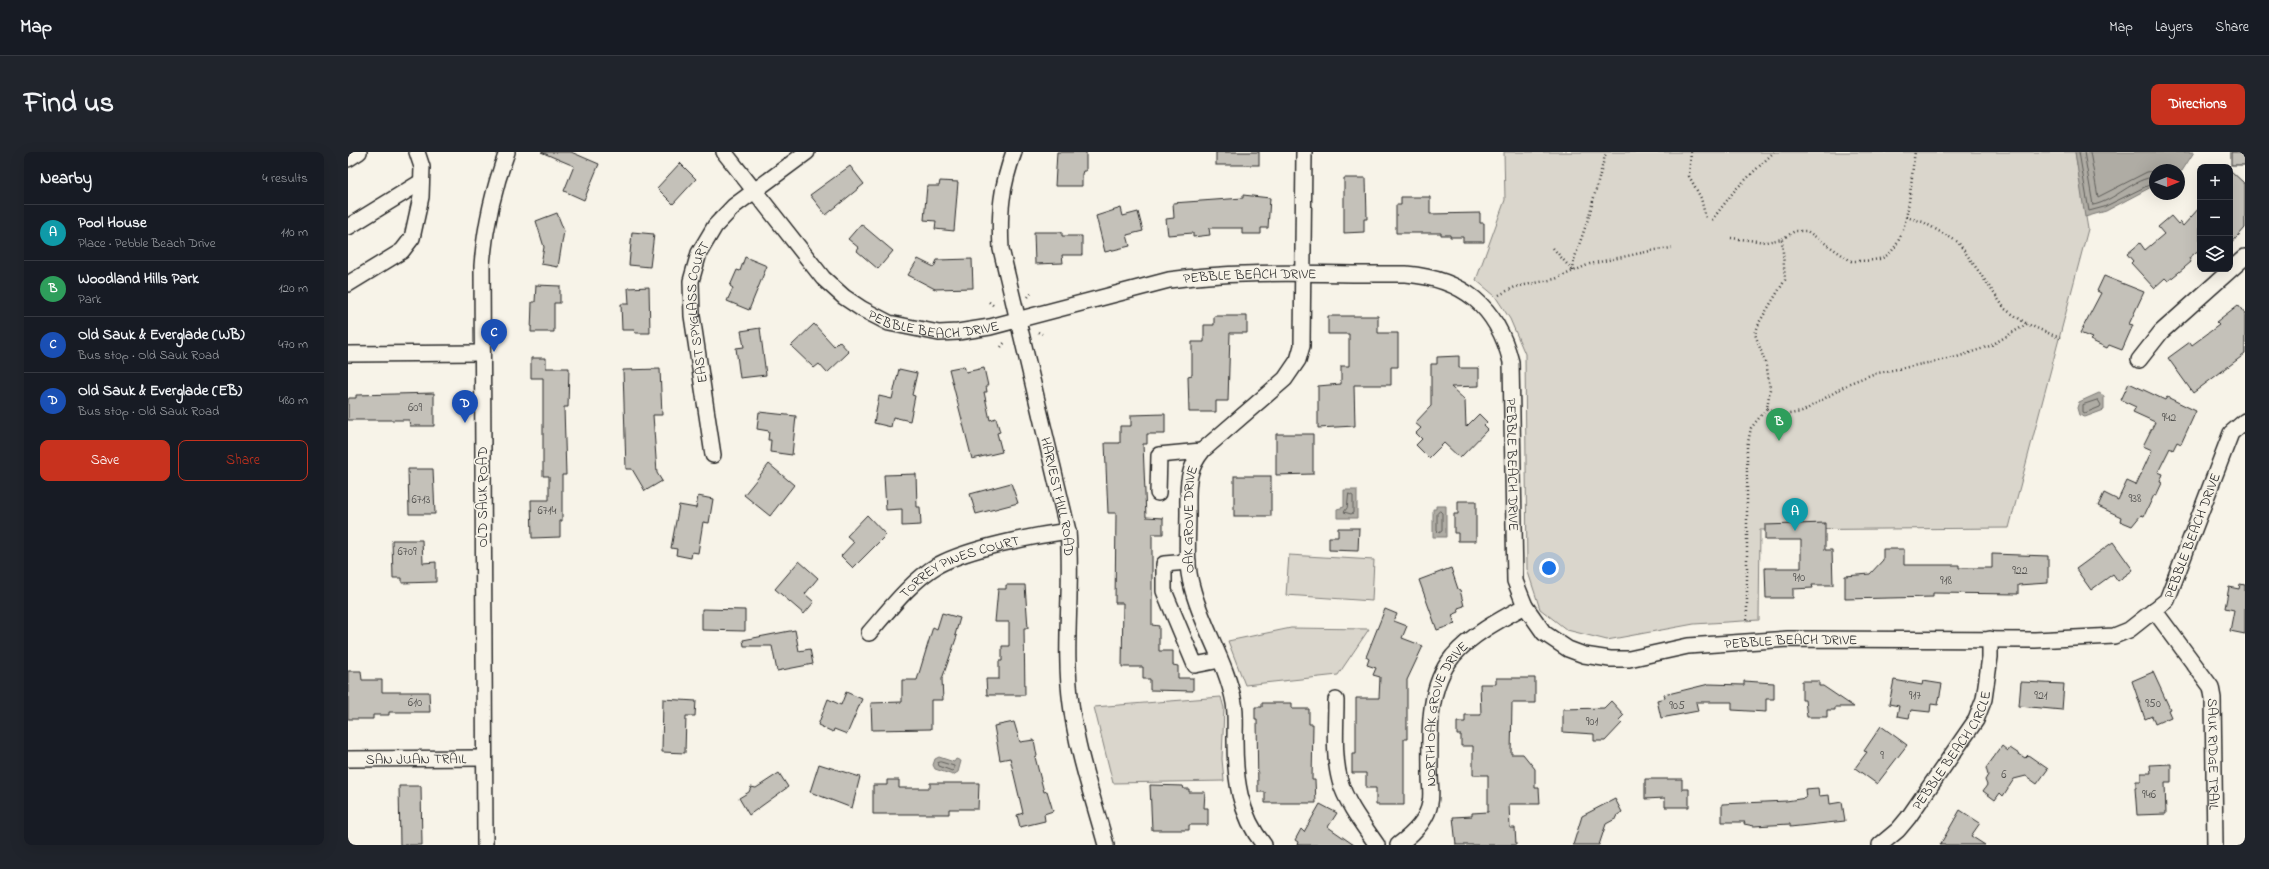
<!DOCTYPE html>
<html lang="en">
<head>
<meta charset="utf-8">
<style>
	:root { --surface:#171b24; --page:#20242c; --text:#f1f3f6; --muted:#9ea1a6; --line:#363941; --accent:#c8321e }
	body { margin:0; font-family:"Indie Flower",sans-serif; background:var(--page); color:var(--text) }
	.controls { position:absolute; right:12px; top:12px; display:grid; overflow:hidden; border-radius:8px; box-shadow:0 4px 16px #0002 }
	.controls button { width:36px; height:36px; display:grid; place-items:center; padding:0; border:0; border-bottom:1px solid var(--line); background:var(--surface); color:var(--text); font:20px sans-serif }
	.compass { position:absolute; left:1801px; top:12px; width:36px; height:36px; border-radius:50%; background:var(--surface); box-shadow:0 4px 16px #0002; rotate:89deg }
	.you { position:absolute; left:1201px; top:416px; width:14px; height:14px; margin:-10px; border:3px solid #fff; border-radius:50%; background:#1a73e8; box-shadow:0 0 0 6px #1a73e833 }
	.badge { display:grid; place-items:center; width:26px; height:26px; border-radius:50%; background:var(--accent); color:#fff; font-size:13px; font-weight:700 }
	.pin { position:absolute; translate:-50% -33px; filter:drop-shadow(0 1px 2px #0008) }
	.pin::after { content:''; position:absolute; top:21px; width:14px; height:12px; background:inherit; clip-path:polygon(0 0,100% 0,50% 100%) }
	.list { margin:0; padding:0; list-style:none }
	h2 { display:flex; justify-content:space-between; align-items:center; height:52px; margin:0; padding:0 16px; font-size:17px }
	h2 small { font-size:13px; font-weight:400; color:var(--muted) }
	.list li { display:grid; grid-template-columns:26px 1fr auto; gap:12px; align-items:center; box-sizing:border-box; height:56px; padding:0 16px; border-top:1px solid var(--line) }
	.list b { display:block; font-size:15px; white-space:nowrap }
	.list p { margin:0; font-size:13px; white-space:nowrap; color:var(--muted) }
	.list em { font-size:13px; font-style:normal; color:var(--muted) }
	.actions { display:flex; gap:8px; padding:12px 16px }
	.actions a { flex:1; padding:9px 0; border:1px solid var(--accent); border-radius:8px; text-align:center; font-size:14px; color:var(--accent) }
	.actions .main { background:var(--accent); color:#fff }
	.icon { flex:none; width:22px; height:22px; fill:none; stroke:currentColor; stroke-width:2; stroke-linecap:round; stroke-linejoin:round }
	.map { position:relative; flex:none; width:1897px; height:693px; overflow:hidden; border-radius:8px }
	header { display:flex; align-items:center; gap:24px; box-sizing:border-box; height:56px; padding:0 20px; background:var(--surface); border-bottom:1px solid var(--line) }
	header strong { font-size:19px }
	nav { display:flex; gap:22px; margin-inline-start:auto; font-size:14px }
	.intro { display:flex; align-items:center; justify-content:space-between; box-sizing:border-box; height:96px; padding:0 24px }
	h1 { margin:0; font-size:28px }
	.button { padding:10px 18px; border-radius:8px; background:var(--accent); color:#fff; font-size:14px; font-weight:700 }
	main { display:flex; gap:24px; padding:0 24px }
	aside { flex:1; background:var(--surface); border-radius:8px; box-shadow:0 4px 16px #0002 }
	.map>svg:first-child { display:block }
	.green { fill:#dad6cc; stroke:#82807c }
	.water { fill:#afaca4; stroke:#7a7874 }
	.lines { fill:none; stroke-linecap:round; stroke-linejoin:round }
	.shore { stroke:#605f5b; stroke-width:1 }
	.building { fill:#c4c1b9; stroke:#2b2b2b }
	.minor-casing { stroke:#2b2b2b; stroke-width:18 }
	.path { stroke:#2b2b2b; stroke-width:2.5; stroke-dasharray:1 3; stroke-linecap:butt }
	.minor { stroke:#f7f3e8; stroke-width:15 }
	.labels { text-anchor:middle; stroke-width:3.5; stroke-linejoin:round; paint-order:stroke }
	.number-label { font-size:12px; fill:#51504e }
	.street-label { font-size:14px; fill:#2b2b2b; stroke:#f7f3e8 }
</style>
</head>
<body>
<header>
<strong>Map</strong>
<nav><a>Map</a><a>Layers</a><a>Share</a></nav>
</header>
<div class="intro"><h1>Find us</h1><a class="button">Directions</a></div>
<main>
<aside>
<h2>Nearby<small>4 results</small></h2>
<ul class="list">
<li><span class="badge" style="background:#0f9aa8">A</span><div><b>Pool House</b><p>Place · Pebble Beach Drive</p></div><em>110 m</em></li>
<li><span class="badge" style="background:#2e9e5b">B</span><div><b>Woodland Hills Park</b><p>Park</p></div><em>120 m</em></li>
<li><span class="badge" style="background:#1a4fb4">C</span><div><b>Old Sauk &amp; Everglade (WB)</b><p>Bus stop · Old Sauk Road</p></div><em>470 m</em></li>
<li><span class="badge" style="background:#1a4fb4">D</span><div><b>Old Sauk &amp; Everglade (EB)</b><p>Bus stop · Old Sauk Road</p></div><em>480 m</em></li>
</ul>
<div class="actions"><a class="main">Save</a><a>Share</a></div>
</aside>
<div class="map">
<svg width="1897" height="693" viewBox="0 0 1897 693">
	<rect width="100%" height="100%" fill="#f7f3e8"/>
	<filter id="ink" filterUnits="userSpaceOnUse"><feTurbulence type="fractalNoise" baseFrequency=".025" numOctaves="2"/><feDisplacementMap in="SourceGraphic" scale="8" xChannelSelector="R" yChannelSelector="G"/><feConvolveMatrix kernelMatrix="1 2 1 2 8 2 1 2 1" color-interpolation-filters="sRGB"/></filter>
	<g filter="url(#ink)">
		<!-- green -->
		<g class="green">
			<polygon points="1156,0 1727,0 1740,77 1661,376 1412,378 1411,468 1346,472 1259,488 1219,478 1192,457 1179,417 1177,202 1162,167 1147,144 1128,128 1157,48"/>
			<polygon points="941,403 1026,408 1024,449 938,443"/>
			<polygon points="943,476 1021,477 990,523 897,533 880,489"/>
			<polygon points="873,545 876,556 874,607 876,629 765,631 746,555"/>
		</g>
		<!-- water -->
		<g class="water">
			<polygon points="1727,0 1846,0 1834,19 1831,20 1831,18 1807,18 1807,33 1758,59 1737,65"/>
			<polygon points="1751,241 1756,244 1756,258 1737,265 1731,263 1729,256 1731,250"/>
			<polygon points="996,338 1009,338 1009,366 989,366 989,357 996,355"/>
			<polygon points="1088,354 1098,354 1098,385 1085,385 1085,357 1088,357"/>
			<polygon points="591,605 606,610 608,607 613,609 610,620 605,623 587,617 585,613 587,607"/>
		</g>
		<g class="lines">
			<!-- shore -->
			<g class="shore">
				<polyline points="1731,0 1741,59 1756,55 1807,30"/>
				<path d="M1736,0L1745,53C1767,49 1785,26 1807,25"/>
				<polyline points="1742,0 1750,45 1799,20 1807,19"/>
				<polygon points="1750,248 1753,253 1752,255 1737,261 1735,260 1735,253"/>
				<polygon points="1001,342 1005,344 1005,361 1003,362 996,360 999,356"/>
				<polygon points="1092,359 1094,361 1094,379 1091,381 1089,379 1089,362"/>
				<polygon points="593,610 606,614 606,617 604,619 591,614 590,611"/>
			</g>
		</g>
		<!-- building -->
		<g class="building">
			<polygon points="193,0 223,0 251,12 236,48 216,39 226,14"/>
			<polygon points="709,0 738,0 738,19 735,19 734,22 734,34 707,34"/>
			<rect x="868" y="0" width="43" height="13"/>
			<rect x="1883" y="0" width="14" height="13"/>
			<polygon points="332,11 348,27 325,52 309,36"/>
			<polygon points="502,14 516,32 478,63 462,43"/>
			<polygon points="1882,18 1897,32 1897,76 1882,93"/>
			<polygon points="996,26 1018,26 1019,67 1016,67 1016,80 996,81"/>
			<polygon points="592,29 610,30 606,79 587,77 588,69 576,68 579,34 591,34"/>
			<polygon points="895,43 922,46 920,76 913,76 913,82 894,82 894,76 861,76 862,83 845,85 845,81 820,83 818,67 826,66 825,51 895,46"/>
			<polygon points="1053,45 1082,45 1082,62 1132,61 1132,71 1136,71 1136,90 1115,90 1115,85 1102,85 1102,83 1093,83 1093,81 1048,81 1048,53 1053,53"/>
			<polygon points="1852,55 1852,97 1841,106 1843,110 1836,116 1820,129 1817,126 1806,136 1783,111 1785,109 1779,102 1792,91 1797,98 1816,82 1810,75 1823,64 1830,72 1832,70 1835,74"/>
			<polygon points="773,56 775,64 790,60 795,79 779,83 782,94 757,100 748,64"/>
			<polygon points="209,61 216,79 210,115 193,112 196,95 188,69"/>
			<polygon points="513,72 545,99 530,117 509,99 511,96 500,87"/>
			<polygon points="284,80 306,82 302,115 281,113"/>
			<polygon points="686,80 714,80 714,84 734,84 734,103 714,103 715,111 687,112"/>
			<polygon points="397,105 419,114 401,158 379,149 385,136 382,134 389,118 392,119"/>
			<polygon points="570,107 586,115 589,108 624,107 625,136 587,137 560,123"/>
			<polygon points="1756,124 1796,140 1781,172 1785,173 1774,198 1761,193 1759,196 1742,188 1744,186 1732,181 1753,141 1749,139"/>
			<polygon points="188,133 212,134 212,151 206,151 206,180 183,180 184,150 187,150"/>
			<polygon points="301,135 302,181 287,181 286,178 274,178 273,152 281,152 280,136"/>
			<polygon points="1890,153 1897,162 1897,202 1845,241 1820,206 1842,190 1844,193 1871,173 1868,170"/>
			<polygon points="866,164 899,164 899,181 882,181 880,249 868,249 868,260 841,260 840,224 844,223 844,190 856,190 856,173 866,173"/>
			<polygon points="980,164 1030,164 1030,181 1050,181 1050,215 1043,215 1043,233 1006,233 1007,274 970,276 970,234 993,232 993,214 1001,214 1001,182 980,182"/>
			<polygon points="466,172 486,194 491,189 501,200 479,221 471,212 466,216 443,194"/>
			<polygon points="412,176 418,223 392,226 388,196 396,195 393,179"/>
			<polygon points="1111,204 1111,216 1131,216 1131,234 1103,235 1117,248 1118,275 1131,262 1139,270 1136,273 1140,277 1112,306 1096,291 1081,306 1068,293 1074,287 1068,281 1073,276 1067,271 1083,254 1083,212 1089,212 1089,205"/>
			<polygon points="183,206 198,206 198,216 221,216 220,255 216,255 218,323 214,323 214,369 212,369 212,385 184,386 183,348 201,348 201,324 195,324 195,226 183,226"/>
			<polygon points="616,214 618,220 636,216 640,234 638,234 639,240 636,240 642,268 648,266 652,280 649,281 654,300 624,307 601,217"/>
			<polygon points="312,217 314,263 305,263 309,321 314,329 297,339 284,317 278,317 275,218"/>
			<polygon points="551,217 569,221 564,243 567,244 562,269 545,265 543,275 526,271 531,244 544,247"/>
			<polygon points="1781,231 1817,248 1819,245 1848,259 1833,292 1829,290 1825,298 1822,296 1810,320 1815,322 1812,330 1814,331 1808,344 1806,343 1796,364 1793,363 1784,374 1772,369 1773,365 1750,354 1756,341 1770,348 1779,329 1788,333 1804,298 1795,294 1807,270 1785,260 1788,255 1773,248"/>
			<polygon points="86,241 86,274 62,274 61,268 0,268 0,248 1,246 8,246 8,243"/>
			<polygon points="411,260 448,264 444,303 422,300 423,288 420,288 421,279 409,277"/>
			<polygon points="817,262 817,282 799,282 799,292 795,292 798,365 815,366 815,382 804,382 804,473 811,474 811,499 825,499 825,513 830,514 830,526 845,526 845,539 802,538 802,527 795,527 795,515 774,515 775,451 767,451 768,361 760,361 757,291 772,291 772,274 783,274 783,263"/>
			<polygon points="928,282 965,282 965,322 928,323"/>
			<polygon points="421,312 446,333 422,364 396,343"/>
			<polygon points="60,317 85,317 87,362 61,362"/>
			<polygon points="568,322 569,355 572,355 573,373 554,374 554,357 538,358 536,323"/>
			<rect x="886" y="324" width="37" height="40"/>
			<polygon points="663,331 670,351 628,362 622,342"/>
			<polygon points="350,344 365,347 361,371 355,370 350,401 344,400 343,406 328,403 329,397 323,396 331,353 348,356"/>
			<polygon points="1110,349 1128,349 1128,389 1110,389 1110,381 1106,381 1106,362 1110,362"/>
			<polygon points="519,363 538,383 505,416 493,404 506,390 499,384"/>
			<polygon points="1477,371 1477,398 1484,398 1485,433 1464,433 1465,436 1445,437 1445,446 1418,446 1417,416 1453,416 1453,388 1417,388 1417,373"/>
			<polygon points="990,376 1011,376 1010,399 981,398 981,385 990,385"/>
			<polygon points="44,388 74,388 75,411 88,410 88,430 54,431 54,426 45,426"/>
			<polygon points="1765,390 1785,418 1770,429 1765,422 1743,438 1728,417"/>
			<polygon points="1535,397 1556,397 1556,413 1611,413 1611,416 1644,416 1644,402 1700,404 1700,431 1670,433 1670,442 1585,441 1585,445 1497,447 1497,424 1522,422 1535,408"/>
			<polygon points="451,409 470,426 457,442 466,450 456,462 427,437"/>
			<polygon points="1103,416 1110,437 1112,438 1116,454 1110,456 1111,460 1104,463 1107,472 1089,478 1071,428"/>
			<polygon points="1892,432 1897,433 1897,482 1882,479 1886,458 1877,456 1881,435 1891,437"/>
			<polygon points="658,433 677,433 680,476 676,476 677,543 639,543 638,527 651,527 651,509 654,509 654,494 661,494 661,470 647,470 650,437 658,437"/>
			<polygon points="354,457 397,458 397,479 354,478"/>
			<polygon points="1037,457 1049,462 1046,469 1059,474 1054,486 1075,494 1059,528 1059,587 1056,587 1056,653 1028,653 1028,636 1018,636 1018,621 1004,621 1004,602 1008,602 1008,546 1031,546 1032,525 1025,523 1028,516 1019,513 1021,507 1018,505"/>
			<polygon points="594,461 612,466 607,483 609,484 594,527 595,548 583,548 583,577 524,578 523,551 554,550 554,528 569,528 585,475 589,477"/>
			<polygon points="447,478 451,499 462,497 465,512 429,519 424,494 396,494 395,488"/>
			<polygon points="0,519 13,519 14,528 34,528 34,540 81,540 82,560 41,560 41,563 25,563 25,567 0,567"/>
			<polygon points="1805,520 1822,557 1820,558 1823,565 1807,572 1804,564 1797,567 1784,529"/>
			<polygon points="1148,526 1187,526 1187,551 1164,551 1163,602 1175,602 1187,617 1187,636 1191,636 1192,652 1161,652 1162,676 1167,676 1168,693 1108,693 1105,665 1124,664 1124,661 1140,660 1140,623 1125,623 1125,594 1113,594 1113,583 1109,583 1109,570 1117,570 1117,563 1133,563 1132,532 1148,532"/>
			<polygon points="1546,528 1574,533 1575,529 1594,532 1590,553 1583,552 1582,560 1563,558 1561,566 1549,564 1551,554 1541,552"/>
			<polygon points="1396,529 1426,531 1426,547 1418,547 1418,560 1384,558 1384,550 1348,550 1350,559 1313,566 1309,548 1317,546 1316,543 1361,532 1396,533"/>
			<polygon points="1454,529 1471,529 1471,534 1475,534 1506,555 1487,555 1487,558 1479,558 1479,565 1459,565 1457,548 1454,548"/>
			<polygon points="1673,530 1716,532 1714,558 1671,554"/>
			<polygon points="498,540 514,547 499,582 486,577 485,580 470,573 480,547 493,553"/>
			<polygon points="315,547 348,549 347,564 338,564 337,601 314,600"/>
			<polygon points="1263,549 1276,563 1271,568 1274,571 1257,589 1246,589 1246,582 1215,580 1215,557 1256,556"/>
			<polygon points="914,551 944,551 944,557 961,557 961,572 965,572 964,628 967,628 968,651 917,651 917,640 910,640 909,567 907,567 907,555 914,555"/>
			<polygon points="666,570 672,590 686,588 689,604 687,605 696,640 699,639 705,659 696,662 697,669 672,675 669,663 675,661 662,606 652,608 646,574"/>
			<polygon points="1533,574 1559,593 1529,632 1507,616 1519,600 1516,599"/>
			<polygon points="1654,594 1660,599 1662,596 1677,606 1680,603 1700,617 1689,632 1678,624 1666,627 1655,644 1652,641 1647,648 1635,639 1639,633 1637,628 1640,623 1638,616"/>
			<polygon points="471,612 512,625 504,656 462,640"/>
			<polygon points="1823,612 1823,631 1817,631 1818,662 1789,663 1787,636 1788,636 1788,629 1793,629 1793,621 1803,621 1802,613"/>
			<polygon points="431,621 440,635 401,663 391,646 401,640 403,635 408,636"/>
			<polygon points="1297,627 1334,627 1334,637 1341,637 1341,655 1317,655 1317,646 1297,647"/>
			<polygon points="539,628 551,628 551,636 582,636 582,631 631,631 630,657 601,657 601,662 525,662 525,633 539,633"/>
			<polygon points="802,633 835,634 836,637 841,637 841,640 857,640 856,656 860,656 860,673 841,673 841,678 804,678"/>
			<polygon points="51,634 73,634 74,693 52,693"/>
			<polygon points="1470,636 1471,644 1481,643 1482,652 1494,650 1497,669 1442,675 1442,672 1406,674 1396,672 1397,670 1374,670 1374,652 1438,649 1458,646 1457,637"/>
			<polygon points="1267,647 1274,660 1268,664 1269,666 1258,672 1251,693 1225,693 1234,664"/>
			<polygon points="972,652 989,661 980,675 1006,693 949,693 950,690 947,688 953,677 956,680"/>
			<polygon points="1612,658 1632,671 1623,684 1637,693 1592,693"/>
		</g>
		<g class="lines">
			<defs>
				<g id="minor">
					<path id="s1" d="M376,0L475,126L496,145L514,157L541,171L591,181L610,180L642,175L821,128C895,117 983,123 1058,122C1115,127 1149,154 1163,210L1167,429L1177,454L1196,481L1220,497L1236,503L1262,507H1281L1340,494L1440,487L1687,488L1766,484L1781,478L1819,448L1883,281L1897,269"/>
					<path id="s2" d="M666,0C653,35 651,60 653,97L720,379C725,436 715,494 723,552C729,600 745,646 758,693"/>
					<polyline points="0,7 11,0"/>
					<polyline points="0,75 73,30"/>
					<polyline points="0,132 54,99 64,86 73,45 74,15 69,0"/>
					<polyline points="0,202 134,201"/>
					<polyline points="1791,208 1813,180 1897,105"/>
					<path id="s3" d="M365,303L344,164L343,129L351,101L367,74L386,54L459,0"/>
					<polyline points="810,341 811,303 853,299"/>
					<polyline points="840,410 816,412 816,439 847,513 872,508"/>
					<path id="s4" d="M1806,458L1863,535L1865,546L1867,693"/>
					<path id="s5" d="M521,481C541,458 563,429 590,413C622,396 684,384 720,379"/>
					<path d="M988,548C988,575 985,603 992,629C998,651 1016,674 1029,693"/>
					<path id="s6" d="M0,607L136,606"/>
					<path d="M137,693L134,114C137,74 145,38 159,0"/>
					<path id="s7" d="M916,693C891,662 887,626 887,588C887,576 888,563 886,551C879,511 854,475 844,435C837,411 840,385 840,360C840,334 838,319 855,298L937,227L950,208L954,194L956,0"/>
					<path id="s8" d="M1050,693C1064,683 1079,669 1082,651C1084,642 1082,632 1082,624C1082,584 1078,537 1105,504C1123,483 1153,467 1177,454"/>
					<path id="s9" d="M1532,693L1550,678L1560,666L1628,568L1636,547L1642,505V487"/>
				</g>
			</defs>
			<!-- minor casing -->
			<use href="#minor" class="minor-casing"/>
			<!-- path -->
			<g class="path">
				<polyline points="1343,0 1341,24 1353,46 1358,67"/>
				<polyline points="1558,65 1575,70 1610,90 1657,157 1679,172"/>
				<polyline points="1364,68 1387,38 1426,0"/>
				<path d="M1383,86L1418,90L1434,87L1447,79H1459L1503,109C1512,109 1522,109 1531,107C1563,99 1562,26 1567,0"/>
				<polyline points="1205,96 1225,119"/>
				<polyline points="1225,119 1226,108 1241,64 1258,0"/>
				<polyline points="1151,143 1167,135 1207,127 1242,112 1307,98 1324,96"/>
				<polyline points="680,145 684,140"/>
				<polyline points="641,150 646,154"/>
				<polyline points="690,180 694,182"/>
				<polyline points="653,195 657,190"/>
				<polyline points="1419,256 1435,263 1454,260 1502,231 1525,222 1609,205 1642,194 1679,172 1712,186"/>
				<polyline points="1399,468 1399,295 1403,276 1419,256 1422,237 1419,216 1407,182 1412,169 1437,128 1434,87"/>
			</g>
			<!-- minor -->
			<use href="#minor" class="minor"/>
		</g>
	</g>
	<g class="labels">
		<!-- number labels -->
		<g class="number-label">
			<text x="67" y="259">609</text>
			<text x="1821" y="269">942</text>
			<text x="1787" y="350">938</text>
			<text x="73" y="351">6713</text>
			<text x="199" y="362">6714</text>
			<text x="59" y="403">6709</text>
			<text x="1672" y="422">922</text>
			<text x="1451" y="429">910</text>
			<text x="1598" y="432">918</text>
			<text x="1567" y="547">917</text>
			<text x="1693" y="547">921</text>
			<text x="67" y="554">610</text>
			<text x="1805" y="555">950</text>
			<text x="1329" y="557">905</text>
			<text x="1244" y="573">901</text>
			<text x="1534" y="607">9</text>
			<text x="1656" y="626">6</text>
			<text x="1801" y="646">946</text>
		</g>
		<!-- street labels -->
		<g class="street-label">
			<text dy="5" stroke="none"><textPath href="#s1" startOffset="609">PEBBLE BEACH DRIVE</textPath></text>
			<text dy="5" stroke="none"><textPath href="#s3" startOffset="145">EAST SPYGLASS COURT</textPath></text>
			<text dy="5" stroke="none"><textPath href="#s1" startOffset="285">PEBBLE BEACH DRIVE</textPath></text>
			<text dy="5" stroke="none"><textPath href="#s1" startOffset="1016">PEBBLE BEACH DRIVE</textPath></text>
			<text transform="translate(134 345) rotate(-90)" y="5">OLD SAUK ROAD</text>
			<text dy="5" stroke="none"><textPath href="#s2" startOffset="353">HARVEST HILL ROAD</textPath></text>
			<text dy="5" stroke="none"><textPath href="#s7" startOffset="340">OAK GROVE DRIVE</textPath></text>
			<text dy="5" stroke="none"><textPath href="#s1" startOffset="1904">PEBBLE BEACH DRIVE</textPath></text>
			<text dy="5" stroke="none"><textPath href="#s5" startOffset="116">TORREY PINES COURT</textPath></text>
			<text dy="5" stroke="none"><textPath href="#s1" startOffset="1447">PEBBLE BEACH DRIVE</textPath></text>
			<text dy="5" stroke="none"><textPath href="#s8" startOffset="147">NORTH OAK GROVE DRIVE</textPath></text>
			<text dy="5" stroke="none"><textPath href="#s9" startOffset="120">PEBBLE BEACH CIRCLE</textPath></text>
			<text dy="5" stroke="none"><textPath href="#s4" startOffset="163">SAUK RIDGE TRAIL</textPath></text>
			<text dy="5" stroke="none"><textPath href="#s6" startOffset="68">SAN JUAN TRAIL</textPath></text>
		</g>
	</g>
</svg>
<div class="controls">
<button>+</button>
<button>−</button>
<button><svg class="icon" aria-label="layers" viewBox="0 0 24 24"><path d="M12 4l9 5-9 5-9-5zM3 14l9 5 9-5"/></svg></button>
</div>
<svg class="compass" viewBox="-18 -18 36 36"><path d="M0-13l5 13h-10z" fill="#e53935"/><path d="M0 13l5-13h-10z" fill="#9ea1a6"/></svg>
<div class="you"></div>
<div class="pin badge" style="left:1447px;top:379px;background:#0f9aa8">A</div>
<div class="pin badge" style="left:1431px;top:289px;background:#2e9e5b">B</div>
<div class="pin badge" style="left:146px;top:200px;background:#1a4fb4">C</div>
<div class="pin badge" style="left:117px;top:271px;background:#1a4fb4">D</div>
</div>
</main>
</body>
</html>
